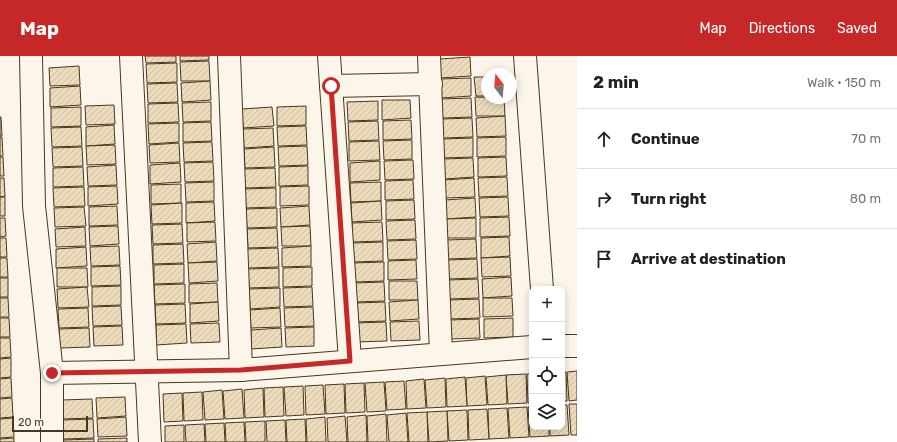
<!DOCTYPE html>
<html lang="en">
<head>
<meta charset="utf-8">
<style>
	:root { --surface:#fff; --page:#f2f2f2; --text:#222; --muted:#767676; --line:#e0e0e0; --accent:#c62828 }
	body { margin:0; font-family:Rubik,sans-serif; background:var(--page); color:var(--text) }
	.controls { position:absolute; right:12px; bottom:12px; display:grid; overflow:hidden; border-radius:8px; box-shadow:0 2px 10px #0003 }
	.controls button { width:36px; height:36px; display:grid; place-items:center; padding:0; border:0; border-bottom:1px solid var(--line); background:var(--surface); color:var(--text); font:20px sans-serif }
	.compass { position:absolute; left:481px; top:12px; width:36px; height:36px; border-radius:50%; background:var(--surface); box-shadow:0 2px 10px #0003; rotate:344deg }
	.scale { position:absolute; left:12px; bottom:10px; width:76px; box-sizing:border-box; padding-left:4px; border:2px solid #4a3520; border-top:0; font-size:11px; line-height:14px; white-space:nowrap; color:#4a3520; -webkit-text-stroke:3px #fbf6e9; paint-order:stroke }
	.stop { position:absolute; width:12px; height:12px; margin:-9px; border:3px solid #c62828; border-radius:50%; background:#fff }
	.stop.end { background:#c62828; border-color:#fff; box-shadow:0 1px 4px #0008 }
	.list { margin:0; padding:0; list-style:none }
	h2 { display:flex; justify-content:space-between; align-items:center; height:52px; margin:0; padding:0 16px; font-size:17px }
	h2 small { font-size:13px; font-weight:400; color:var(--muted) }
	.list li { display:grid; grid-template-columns:26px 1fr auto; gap:12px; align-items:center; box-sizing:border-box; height:60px; padding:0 16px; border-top:1px solid var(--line) }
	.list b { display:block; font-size:15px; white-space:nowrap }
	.list em { font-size:13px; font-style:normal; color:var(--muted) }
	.icon { flex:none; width:22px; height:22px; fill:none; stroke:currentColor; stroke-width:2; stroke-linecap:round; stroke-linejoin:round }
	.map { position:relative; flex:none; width:577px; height:386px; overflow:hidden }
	header { display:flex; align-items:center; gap:24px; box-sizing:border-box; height:56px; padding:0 20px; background:var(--accent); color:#fff }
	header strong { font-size:19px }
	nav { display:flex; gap:22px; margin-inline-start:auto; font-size:14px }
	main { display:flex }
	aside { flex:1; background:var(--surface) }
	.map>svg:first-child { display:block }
	.building { fill:url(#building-hatch); stroke:#4a3520 }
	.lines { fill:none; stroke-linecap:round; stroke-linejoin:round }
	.minor-casing { stroke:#4a3520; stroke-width:24 }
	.minor { stroke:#fbf6e9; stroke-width:22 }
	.route { stroke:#c62828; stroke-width:5 }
</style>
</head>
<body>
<header>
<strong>Map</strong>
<nav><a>Map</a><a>Directions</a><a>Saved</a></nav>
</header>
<main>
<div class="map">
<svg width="577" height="386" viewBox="0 0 577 386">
	<defs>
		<pattern id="building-hatch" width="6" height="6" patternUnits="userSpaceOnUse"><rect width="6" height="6" fill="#ecdcbc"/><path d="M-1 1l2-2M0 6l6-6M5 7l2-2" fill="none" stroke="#ccbda1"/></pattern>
	</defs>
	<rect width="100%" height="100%" fill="#fbf6e9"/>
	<!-- building -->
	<g class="building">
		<polygon points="145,0 176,0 176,6 146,7"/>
		<polygon points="180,0 209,0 209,4 180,5"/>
		<polygon points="470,1 471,20 440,22 440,3"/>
		<polygon points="209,5 210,25 181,25 180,6"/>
		<polygon points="177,7 177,26 147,27 146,8"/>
		<polygon points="79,10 80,29 50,30 49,12"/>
		<polygon points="474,21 487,21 487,40 476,40"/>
		<polygon points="471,22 471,40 441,42 440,23"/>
		<polygon points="210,25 211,44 182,46 181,27"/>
		<polygon points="177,27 178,46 148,47 147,28"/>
		<polygon points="80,30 81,49 50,51 50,32"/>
		<polygon points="475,41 504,42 505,60 476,60"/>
		<polygon points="471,42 472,61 442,62 441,43"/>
		<polygon points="382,44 410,44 411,62 382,64"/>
		<polygon points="378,45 378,64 348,65 347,46"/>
		<polygon points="211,46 211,65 183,66 182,47"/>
		<polygon points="178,47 179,66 148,67 148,48"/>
		<polygon points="114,49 115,68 86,69 85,50"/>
		<polygon points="306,50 306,69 277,70 277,51"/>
		<polygon points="81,51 81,70 51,71 51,52"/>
		<polygon points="272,51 274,70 243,72 242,53"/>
		<polygon points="505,60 506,80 477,81 476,62"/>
		<polygon points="0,61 1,61 2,80 0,80"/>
		<polygon points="472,62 473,81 442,82 442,63"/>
		<polygon points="411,64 412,83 383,84 383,65"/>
		<polygon points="378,65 379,84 349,85 348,66"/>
		<polygon points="211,66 212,85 183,86 183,67"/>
		<polygon points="179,67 179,86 149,88 148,68"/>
		<polygon points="114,69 115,88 86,90 86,71"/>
		<polygon points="306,70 307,89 278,90 277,71"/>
		<polygon points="81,71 82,90 52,91 51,72"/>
		<polygon points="273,72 274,90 244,92 243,73"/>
		<polygon points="0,81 2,81 3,100 0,100"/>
		<polygon points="506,81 506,100 477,101 477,82"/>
		<polygon points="473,82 473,101 443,102 443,83"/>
		<polygon points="412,84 412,103 384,104 383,85"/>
		<polygon points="379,85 380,104 349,105 349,86"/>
		<polygon points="212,86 213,105 184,106 183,87"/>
		<polygon points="179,87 180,106 150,107 149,89"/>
		<polygon points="115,89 116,108 87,109 86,90"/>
		<polygon points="307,90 308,109 279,110 278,91"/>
		<polygon points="82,91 83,110 53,111 52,92"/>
		<polygon points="274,91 275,111 245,112 244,93"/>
		<polygon points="0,101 3,101 4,120 0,120"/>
		<polygon points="506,101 507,120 478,121 478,102"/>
		<polygon points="473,102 474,121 444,123 443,103"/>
		<polygon points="413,104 414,123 385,124 384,105"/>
		<polygon points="380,105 380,124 350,126 350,107"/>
		<polygon points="213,106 214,125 185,126 184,107"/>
		<polygon points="180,107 181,126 150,128 150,109"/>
		<polygon points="116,109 117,129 88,130 87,111"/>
		<polygon points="308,110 308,129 279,130 279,111"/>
		<polygon points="83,111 84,130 53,131 53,112"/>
		<polygon points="275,112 276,131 245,132 244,113"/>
		<polygon points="507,121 508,140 479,141 478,122"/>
		<polygon points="0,122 4,122 5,140 0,141"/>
		<polygon points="474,122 475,141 445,142 444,124"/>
		<polygon points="413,124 414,143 385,144 385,125"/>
		<polygon points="214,126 214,145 186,146 185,127"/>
		<polygon points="381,126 381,145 351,146 350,127"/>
		<polygon points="181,128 181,147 151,148 151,129"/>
		<polygon points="117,130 118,148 88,150 88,131"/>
		<polygon points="309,130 309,149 280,150 280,131"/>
		<polygon points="84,131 85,150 54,151 53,132"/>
		<polygon points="276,132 276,151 246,152 245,133"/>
		<rect x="0" y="141" width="5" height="19"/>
		<polygon points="508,141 509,160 480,161 479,142"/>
		<polygon points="475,142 476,161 445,163 445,144"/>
		<polygon points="414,144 415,163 386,164 386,145"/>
		<polygon points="381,145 382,164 352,166 351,147"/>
		<polygon points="214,146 215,165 186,167 186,147"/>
		<polygon points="182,147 182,167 152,168 151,149"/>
		<polygon points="117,150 118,169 89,170 89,151"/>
		<polygon points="309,150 310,169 281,171 280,152"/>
		<polygon points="84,151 86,170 55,171 54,152"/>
		<polygon points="277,152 277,171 247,172 246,153"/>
		<polygon points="509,161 510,180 480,181 480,162"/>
		<polygon points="0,162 5,162 6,180 0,181"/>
		<polygon points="476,162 476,182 446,182 446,163"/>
		<polygon points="415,164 416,183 387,184 386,165"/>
		<polygon points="215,166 216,185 187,186 187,167"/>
		<polygon points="382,166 383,185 352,186 352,167"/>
		<polygon points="182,168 183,187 153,188 152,169"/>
		<polygon points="118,170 119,188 90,190 89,171"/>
		<polygon points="310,170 311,190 282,190 281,171"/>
		<polygon points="85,171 86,190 56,191 55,173"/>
		<polygon points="277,172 278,191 248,192 247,173"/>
		<polygon points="509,181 510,200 481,202 481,182"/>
		<polygon points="0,182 6,182 7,201 0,201"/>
		<polygon points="476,183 477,202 447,203 446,184"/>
		<polygon points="416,184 417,203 388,204 387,185"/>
		<polygon points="216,186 217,205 188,207 187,188"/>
		<polygon points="383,186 383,205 353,206 353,187"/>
		<polygon points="183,188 184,207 153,208 153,189"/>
		<polygon points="119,190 120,209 91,210 90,191"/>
		<polygon points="311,190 311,210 282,211 282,192"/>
		<polygon points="86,191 87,210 56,212 56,193"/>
		<polygon points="278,192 279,211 248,212 247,193"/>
		<polygon points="510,201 511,220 482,221 481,202"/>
		<polygon points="0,202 7,202 8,221 0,221"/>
		<polygon points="477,203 478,222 448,223 447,204"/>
		<polygon points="416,204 417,223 388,224 388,205"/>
		<polygon points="217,206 218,225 189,227 188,207"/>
		<polygon points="384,206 384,225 354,226 353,207"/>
		<polygon points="184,208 184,227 154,228 154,209"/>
		<polygon points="120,210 121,229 91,230 91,211"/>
		<polygon points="312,211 312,230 283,231 283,212"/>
		<polygon points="57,212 87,212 88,231 57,231"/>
		<polygon points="279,212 279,231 249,232 248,213"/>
		<polygon points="511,221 512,240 483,242 482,223"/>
		<rect x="0" y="222" width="8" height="19"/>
		<polygon points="478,223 479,242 448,243 448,224"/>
		<polygon points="389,225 417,225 418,244 389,244"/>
		<polygon points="384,226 385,245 355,246 354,227"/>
		<polygon points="217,227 218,246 189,247 189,228"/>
		<polygon points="185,228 185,247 155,248 154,229"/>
		<polygon points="121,230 121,249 92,250 92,231"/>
		<polygon points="87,231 89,251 58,252 57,233"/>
		<polygon points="312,231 313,250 284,251 283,232"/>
		<polygon points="280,232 280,251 250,253 249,233"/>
		<polygon points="0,242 8,242 9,261 0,261"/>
		<polygon points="483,242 512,242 513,260 483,261"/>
		<polygon points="479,243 480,262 449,263 449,244"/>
		<polygon points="418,244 419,263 390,265 389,246"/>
		<polygon points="218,246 219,265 190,267 190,248"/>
		<polygon points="385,246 386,265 355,266 355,247"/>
		<polygon points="185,248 186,267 156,268 155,249"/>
		<polygon points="121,250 122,269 93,270 92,251"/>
		<polygon points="313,251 314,270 285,271 284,252"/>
		<polygon points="88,252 89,271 59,272 58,253"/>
		<polygon points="280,252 281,271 251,272 250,254"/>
		<polygon points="0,262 9,262 10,281 0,281"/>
		<polygon points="513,262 513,281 484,282 484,263"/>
		<polygon points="479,263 480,282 450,283 449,264"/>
		<polygon points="419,265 420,284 391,285 390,266"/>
		<polygon points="386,266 387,285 356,286 355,267"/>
		<polygon points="219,267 220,286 191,287 190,268"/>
		<polygon points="186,268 187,287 156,289 156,269"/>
		<polygon points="122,270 123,289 94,290 93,271"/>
		<polygon points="314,271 314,290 286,291 285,272"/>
		<polygon points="89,272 90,291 60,292 59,273"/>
		<polygon points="281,272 282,291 251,293 251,274"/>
		<polygon points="0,282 10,282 11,301 0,302"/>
		<polygon points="11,302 11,321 0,322 0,303"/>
		<polygon points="577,315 577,344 569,345 567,316"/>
		<polygon points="562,316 566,316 567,345 562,345"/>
		<polygon points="526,318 527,347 508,348 506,319"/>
		<polygon points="527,318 532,318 532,347 528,347"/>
		<polygon points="506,319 507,348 488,349 486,321"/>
		<polygon points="485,320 487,349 467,350 466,322"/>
		<polygon points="465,321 467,350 447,351 446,323"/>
		<polygon points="11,322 12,341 0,342 0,323"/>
		<polygon points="445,322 446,351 427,352 425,324"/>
		<polygon points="424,323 426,352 407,353 406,325"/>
		<polygon points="404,325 406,353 387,354 385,326"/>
		<polygon points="384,326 386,355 367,356 365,327"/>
		<polygon points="364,327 365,356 346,357 345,328"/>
		<polygon points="344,328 345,357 326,358 325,329"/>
		<polygon points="323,329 325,358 306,359 305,330"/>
		<polygon points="303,330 304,359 286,360 284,331"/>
		<polygon points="283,331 284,360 265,361 264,332"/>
		<polygon points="263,332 264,361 245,362 244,334"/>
		<polygon points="242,333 244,362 225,363 223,335"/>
		<polygon points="222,334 224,363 205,364 203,336"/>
		<polygon points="202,336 203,364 184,365 183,337"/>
		<polygon points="182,337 183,365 164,366 163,338"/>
		<polygon points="125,341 126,360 97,362 96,342"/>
		<polygon points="12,342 13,361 0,362 0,343"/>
		<polygon points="92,343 93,362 62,363 62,344"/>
		<polygon points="569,348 577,348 577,379 571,379"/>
		<polygon points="562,349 567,349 569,379 550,380 550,371 562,371"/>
		<polygon points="532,350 532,371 549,371 549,380 530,381 528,351"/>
		<polygon points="527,351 529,381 510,382 508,352"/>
		<polygon points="507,352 509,382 489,383 488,353"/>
		<polygon points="487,353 489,383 469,384 468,354"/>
		<polygon points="467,354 468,384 449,385 447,355"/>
		<polygon points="447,355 448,385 429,386 427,356"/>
		<polygon points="427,356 428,386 409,386 407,357"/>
		<polygon points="406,357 408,386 389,386 387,359"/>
		<polygon points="386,358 387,386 368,386 367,360"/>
		<polygon points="366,359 367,386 348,386 347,361"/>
		<polygon points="345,360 347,386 328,386 327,362"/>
		<polygon points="126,361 127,380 98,381 97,363"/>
		<polygon points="325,361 326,386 307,386 306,363"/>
		<polygon points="13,362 14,381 0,382 0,363"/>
		<polygon points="93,363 94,382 63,383 63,364"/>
		<polygon points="305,363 306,386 287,386 286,364"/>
		<polygon points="285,364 286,386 267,386 266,365"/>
		<polygon points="265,365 265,386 246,386 245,366"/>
		<polygon points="244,366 245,386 226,386 225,367"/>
		<polygon points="224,367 225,386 206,386 205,368"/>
		<polygon points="204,368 205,386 186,386 185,369"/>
		<polygon points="184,369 184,386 165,386 165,370"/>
		<polygon points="14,382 14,386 0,386 0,383"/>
		<polygon points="127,382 127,386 98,386 98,383"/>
		<polygon points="94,383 94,386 63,386 63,384"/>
	</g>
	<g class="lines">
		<defs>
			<g id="minor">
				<polyline points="31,0 34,150 52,317 52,386"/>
				<polyline points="131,0 150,386"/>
				<polyline points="229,0 241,314"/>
				<polyline points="329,0 350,305"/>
				<polyline points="429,0 441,298"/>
				<polyline points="525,0 542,233"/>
				<polyline points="331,30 431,28"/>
				<polyline points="562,290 577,290"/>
				<polyline points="52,317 241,314 532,291"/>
			</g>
		</defs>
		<!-- minor casing -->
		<use href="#minor" class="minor-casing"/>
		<!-- minor -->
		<use href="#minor" class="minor"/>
	</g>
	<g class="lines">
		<!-- route -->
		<polyline class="route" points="52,317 241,314 350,305 331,30"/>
	</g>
</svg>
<div class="controls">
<button>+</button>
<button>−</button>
<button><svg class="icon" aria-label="locate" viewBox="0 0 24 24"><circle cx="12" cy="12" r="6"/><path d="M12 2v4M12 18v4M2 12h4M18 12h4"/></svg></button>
<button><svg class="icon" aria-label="layers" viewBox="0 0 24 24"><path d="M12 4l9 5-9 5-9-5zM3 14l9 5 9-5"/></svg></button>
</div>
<svg class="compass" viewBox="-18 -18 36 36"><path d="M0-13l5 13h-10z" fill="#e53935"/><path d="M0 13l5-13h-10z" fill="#767676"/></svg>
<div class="scale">20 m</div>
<div class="stop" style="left:331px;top:30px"></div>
<div class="stop end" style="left:52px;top:317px"></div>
</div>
<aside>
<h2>2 min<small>Walk · 150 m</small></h2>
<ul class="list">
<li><svg class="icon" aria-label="ahead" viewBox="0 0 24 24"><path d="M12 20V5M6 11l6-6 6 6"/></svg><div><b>Continue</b></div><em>70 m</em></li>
<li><svg class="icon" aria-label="right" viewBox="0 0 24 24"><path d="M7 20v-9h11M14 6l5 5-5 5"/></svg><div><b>Turn right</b></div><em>80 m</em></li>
<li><svg class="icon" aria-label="arrive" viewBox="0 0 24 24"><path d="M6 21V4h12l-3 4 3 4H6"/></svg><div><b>Arrive at destination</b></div></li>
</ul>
</aside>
</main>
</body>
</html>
